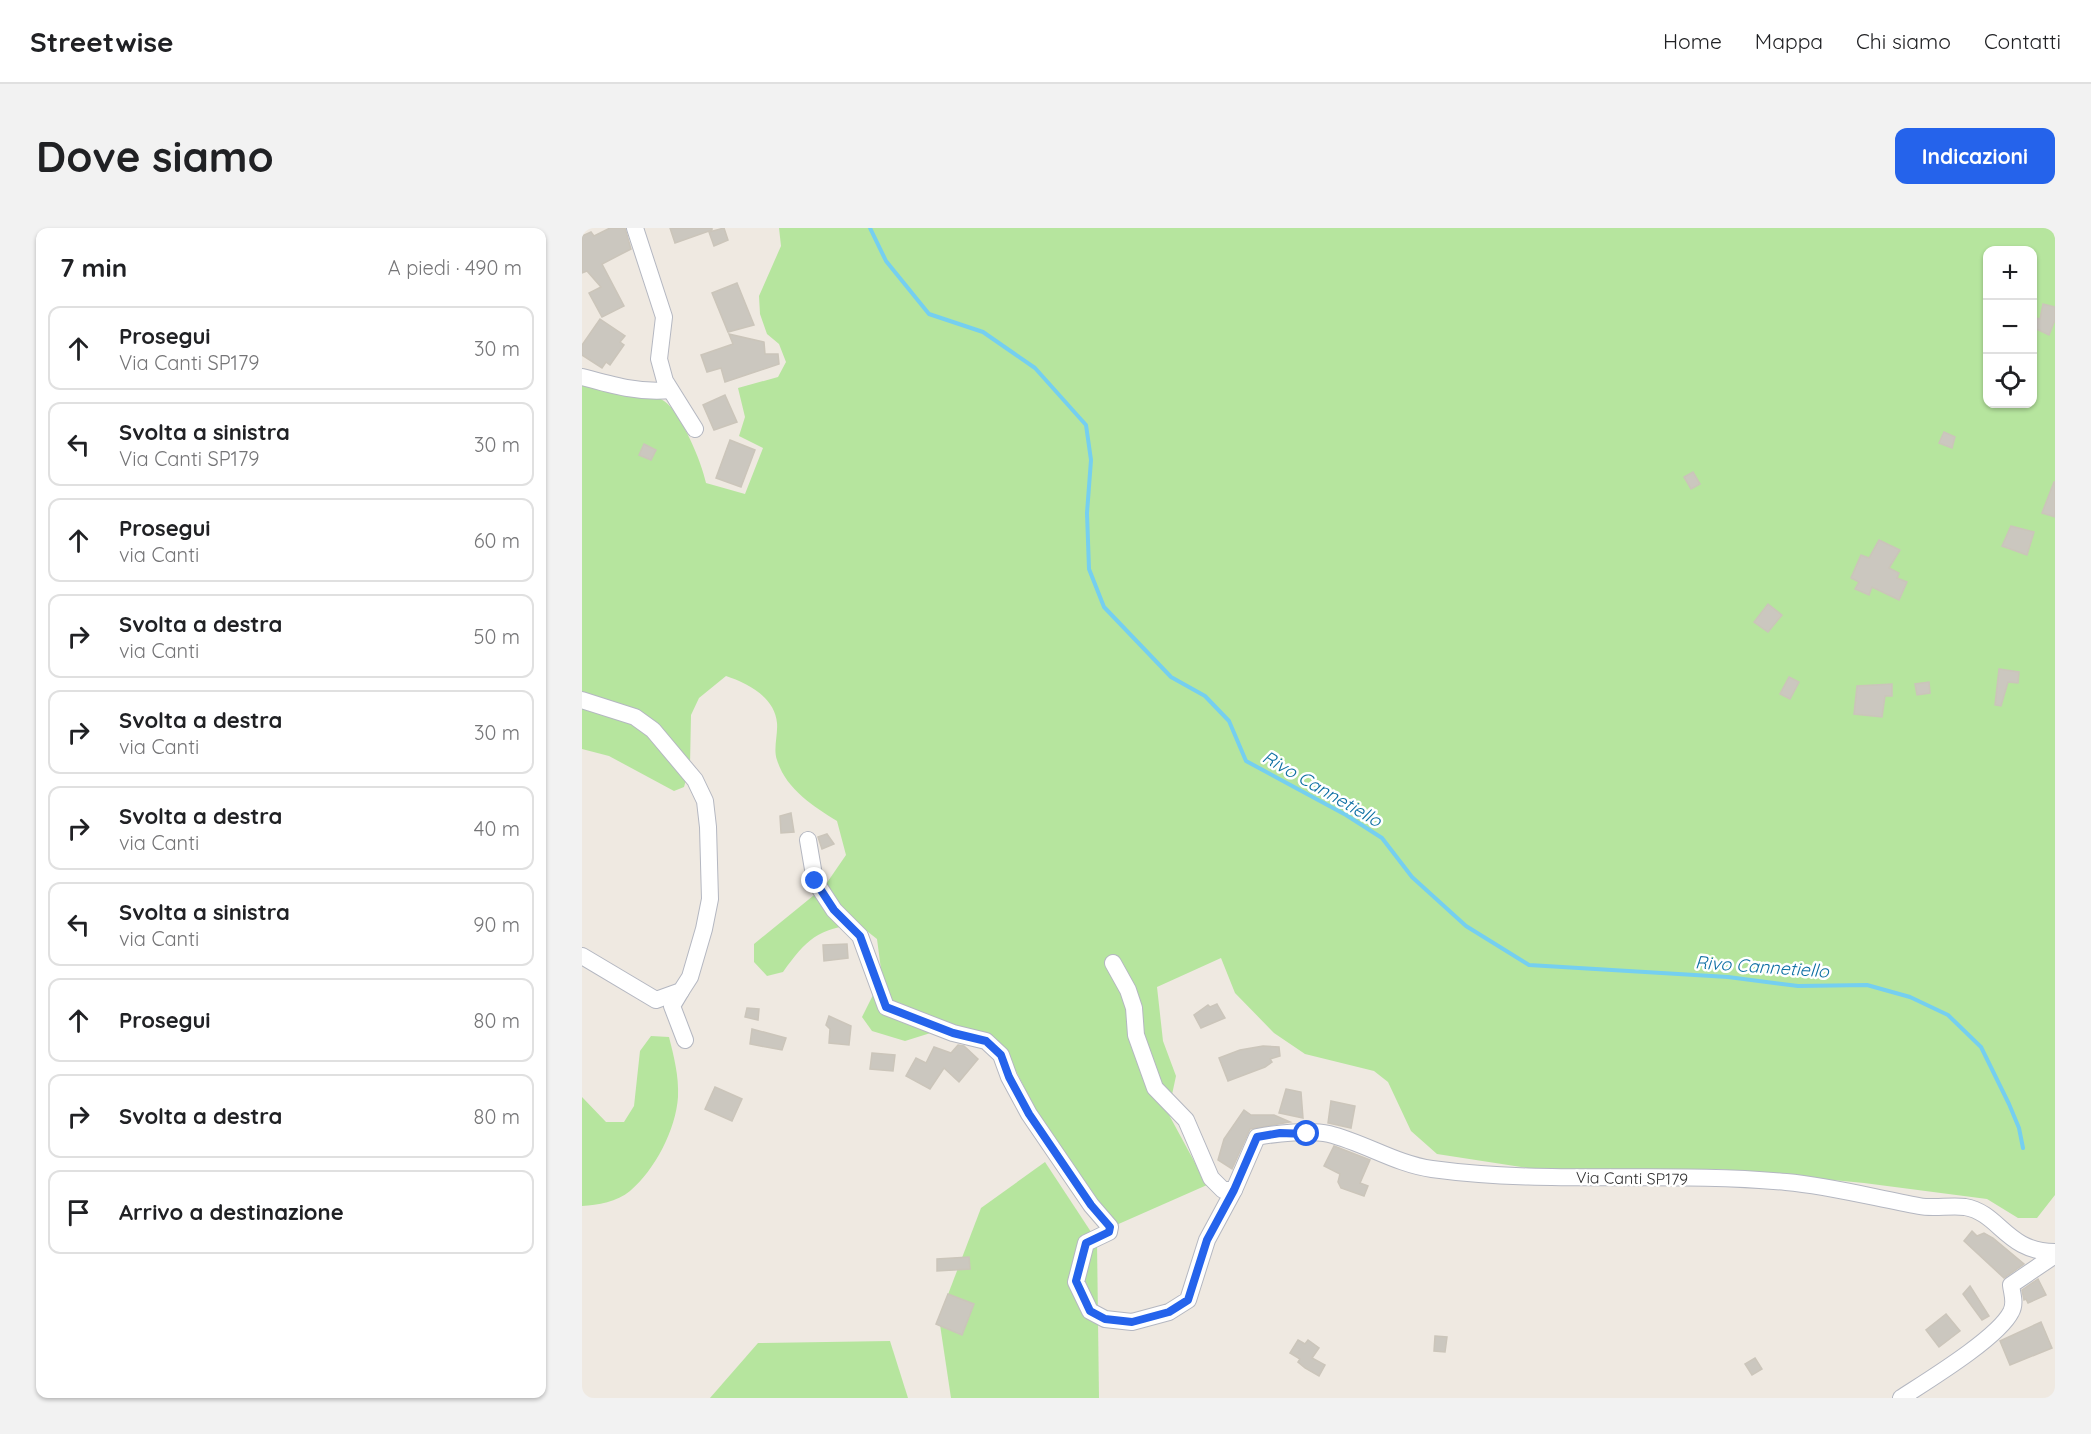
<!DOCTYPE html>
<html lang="it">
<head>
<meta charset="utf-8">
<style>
	:root { --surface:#fff; --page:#f2f2f2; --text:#202124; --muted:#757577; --line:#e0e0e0; --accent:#2563eb }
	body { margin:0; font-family:Quicksand,sans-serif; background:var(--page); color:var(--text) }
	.controls { position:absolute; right:18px; top:18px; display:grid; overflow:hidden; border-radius:12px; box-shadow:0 2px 4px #0004 }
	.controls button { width:54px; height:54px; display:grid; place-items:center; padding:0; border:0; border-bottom:2px solid var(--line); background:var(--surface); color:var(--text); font:30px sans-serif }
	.stop { position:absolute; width:18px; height:18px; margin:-14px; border:4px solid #2563eb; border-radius:50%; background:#fff }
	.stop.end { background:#2563eb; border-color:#fff; box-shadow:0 2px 6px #0008 }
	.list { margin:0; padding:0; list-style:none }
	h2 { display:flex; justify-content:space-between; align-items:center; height:78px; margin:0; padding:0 24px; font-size:26px }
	h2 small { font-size:20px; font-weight:400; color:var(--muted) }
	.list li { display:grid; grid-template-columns:39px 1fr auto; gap:18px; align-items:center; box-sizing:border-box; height:84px; margin:0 12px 12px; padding:0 12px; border:2px solid var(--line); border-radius:12px }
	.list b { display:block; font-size:22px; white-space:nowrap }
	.list p { margin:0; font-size:20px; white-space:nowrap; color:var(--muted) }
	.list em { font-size:20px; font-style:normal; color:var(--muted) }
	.icon { flex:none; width:33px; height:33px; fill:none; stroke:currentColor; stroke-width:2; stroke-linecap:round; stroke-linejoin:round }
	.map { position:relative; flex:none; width:1473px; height:1170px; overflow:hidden; border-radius:12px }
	header { display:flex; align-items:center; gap:36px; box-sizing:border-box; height:84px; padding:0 30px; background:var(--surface); border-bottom:2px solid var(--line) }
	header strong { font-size:28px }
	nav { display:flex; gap:33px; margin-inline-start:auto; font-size:21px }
	.intro { display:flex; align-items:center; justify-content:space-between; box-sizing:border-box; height:144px; padding:0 36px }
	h1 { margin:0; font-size:42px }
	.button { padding:15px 27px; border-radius:12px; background:var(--accent); color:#fff; font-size:21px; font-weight:700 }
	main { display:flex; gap:36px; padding:0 36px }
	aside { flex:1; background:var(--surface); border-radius:12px; box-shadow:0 2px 4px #0004 }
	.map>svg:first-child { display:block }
	.green { fill:#b6e59e; fill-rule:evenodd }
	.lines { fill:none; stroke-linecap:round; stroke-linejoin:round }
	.stream { stroke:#75cff0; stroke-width:4 }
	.building { fill:#cbc7bf; stroke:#cbc5ba; stroke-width:1.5 }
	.minor-casing { stroke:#b4b7c1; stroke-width:18 }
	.minor { stroke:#fff; stroke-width:16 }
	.route { stroke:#2563eb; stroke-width:8 }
	.labels { text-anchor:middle; stroke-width:5; stroke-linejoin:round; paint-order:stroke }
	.street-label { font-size:16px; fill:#2e2e2e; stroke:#fff }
	.water-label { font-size:18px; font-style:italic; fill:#0d6fa3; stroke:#fff }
</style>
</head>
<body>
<header>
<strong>Streetwise</strong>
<nav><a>Home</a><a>Mappa</a><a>Chi siamo</a><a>Contatti</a></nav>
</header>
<div class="intro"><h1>Dove siamo</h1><a class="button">Indicazioni</a></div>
<main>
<aside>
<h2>7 min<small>A piedi · 490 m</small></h2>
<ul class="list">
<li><svg class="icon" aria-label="ahead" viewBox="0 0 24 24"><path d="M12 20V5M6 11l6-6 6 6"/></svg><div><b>Prosegui</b><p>Via Canti SP179</p></div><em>30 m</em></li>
<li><svg class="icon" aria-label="left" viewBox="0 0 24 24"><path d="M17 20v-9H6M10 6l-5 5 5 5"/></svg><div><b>Svolta a sinistra</b><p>Via Canti SP179</p></div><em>30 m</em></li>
<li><svg class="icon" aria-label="ahead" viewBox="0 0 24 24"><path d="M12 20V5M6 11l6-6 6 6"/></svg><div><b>Prosegui</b><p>via Canti</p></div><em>60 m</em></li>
<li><svg class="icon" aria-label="right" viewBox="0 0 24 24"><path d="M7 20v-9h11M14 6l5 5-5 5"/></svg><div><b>Svolta a destra</b><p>via Canti</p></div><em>50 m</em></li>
<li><svg class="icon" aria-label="right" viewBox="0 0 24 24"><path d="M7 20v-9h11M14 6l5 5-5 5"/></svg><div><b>Svolta a destra</b><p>via Canti</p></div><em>30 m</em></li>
<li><svg class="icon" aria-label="right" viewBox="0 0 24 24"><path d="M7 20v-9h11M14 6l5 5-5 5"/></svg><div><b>Svolta a destra</b><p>via Canti</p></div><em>40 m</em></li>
<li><svg class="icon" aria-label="left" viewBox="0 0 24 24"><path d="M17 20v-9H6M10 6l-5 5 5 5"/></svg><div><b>Svolta a sinistra</b><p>via Canti</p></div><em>90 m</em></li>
<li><svg class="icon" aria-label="ahead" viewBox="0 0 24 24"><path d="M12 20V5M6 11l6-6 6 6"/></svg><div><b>Prosegui</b></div><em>80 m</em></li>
<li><svg class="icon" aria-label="right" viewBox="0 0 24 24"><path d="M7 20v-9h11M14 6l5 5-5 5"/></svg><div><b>Svolta a destra</b></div><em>80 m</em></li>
<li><svg class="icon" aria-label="arrive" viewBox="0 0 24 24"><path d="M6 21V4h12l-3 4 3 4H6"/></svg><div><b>Arrivo a destinazione</b></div></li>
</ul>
</aside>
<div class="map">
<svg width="1473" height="1170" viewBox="0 0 1473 1170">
	<rect width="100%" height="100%" fill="#efe9e1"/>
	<!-- green -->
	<g class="green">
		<path d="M197,0H1473V967L1455,990H1436L1405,971L1282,955L1136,941L965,943L855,926L829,903L806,854L792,843L723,826L692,805L653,765L639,730L575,759L581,813L594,848L586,885L625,957L532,998L460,894L434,843L411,810L374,797L323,813L290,803L280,789L300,749L295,711L276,696C235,701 225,711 201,744L185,748L172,734V716L242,659L264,627L255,593C231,578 204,561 195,532C191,521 196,507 195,495C193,469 165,455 144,448L117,470L109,487L108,538L102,559L92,563L27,528L0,521V155C21,159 65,161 82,173C99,184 120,235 124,255L163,266L181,220L157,208L163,189L156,160L196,149L204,134L197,116L185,106L178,86L177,68L199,18ZM1406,22H1450V176H1406Z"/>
		<path d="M69,808L87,809C92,829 97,848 96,869C94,901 73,942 48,963C35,974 16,977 0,978V869L24,894H42L52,878L58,823Z"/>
		<polygon points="463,934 515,1013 517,1170 369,1170 357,1090 399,980"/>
		<polygon points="308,1113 326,1170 128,1170 176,1115"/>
	</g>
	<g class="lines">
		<!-- stream -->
		<polyline class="stream" points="288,0 304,33 347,86 401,104 453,140 504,197 509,232 505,285 507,341 522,379 589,449 623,468 647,493 664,533 764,587 800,610 830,649 884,698 947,737 1146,749 1216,758 1285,757 1328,769 1366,787 1399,819 1427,876 1437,900 1441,920"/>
	</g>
	<!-- building -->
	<g class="building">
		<polygon points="28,0 43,0 49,21 20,36 42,78 20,89 7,65 19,59 5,43 0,45 0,8 9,4 12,8"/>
		<polygon points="88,0 130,0 130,2 93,15"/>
		<polygon points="142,0 146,12 132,18 127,4"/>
		<polygon points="155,55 172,97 146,104 130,65"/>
		<polygon points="1461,76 1473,79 1473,92 1467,107 1450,99 1450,89 1458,91"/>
		<polygon points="18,91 43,108 38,114 42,117 28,137 24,134 20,140 0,127 0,117"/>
		<polygon points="147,106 182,114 183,126 196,126 197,136 143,154 139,140 125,144 119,127 151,116"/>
		<polygon points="143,167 155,194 132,202 121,177"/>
		<polygon points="1362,204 1373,209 1370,220 1357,215"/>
		<polygon points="148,212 173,222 159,259 134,250"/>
		<polygon points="62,216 74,222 69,232 57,227"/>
		<polygon points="1111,244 1118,256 1109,261 1102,249"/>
		<polygon points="1472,254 1473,254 1473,289 1460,285"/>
		<polygon points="1429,298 1452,304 1445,327 1420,318"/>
		<polygon points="1297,312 1318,322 1307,340 1317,345 1315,350 1325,354 1317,372 1290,359 1287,367 1273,361 1277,354 1269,350 1279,327 1287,330"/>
		<polygon points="1186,376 1200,387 1186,404 1172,394"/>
		<polygon points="1417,441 1437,444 1436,455 1426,454 1419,478 1413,477"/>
		<polygon points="1207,449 1217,454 1208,471 1198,466"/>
		<polygon points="1347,454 1348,465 1335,467 1333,456"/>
		<polygon points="1310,456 1310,468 1303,468 1300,489 1272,486 1275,458"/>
		<polygon points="209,585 212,604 199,605 198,588"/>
		<polygon points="245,606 252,616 240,621 236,609"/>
		<polygon points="265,716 266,730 242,733 241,717"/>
		<polygon points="635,776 643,790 619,800 612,787 626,777 628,779"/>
		<polygon points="165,780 177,781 176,792 163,789"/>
		<polygon points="247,788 269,798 267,817 247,815 248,801 244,797"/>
		<polygon points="170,801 204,810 200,822 168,816"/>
		<polygon points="376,817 382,818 396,831 377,854 362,840 348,861 324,848 334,830 344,835 352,819 369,825"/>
		<polygon points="681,818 697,819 698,828 688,831 690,834 683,839 646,853 637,830 658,822"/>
		<polygon points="290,825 313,827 311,843 288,841"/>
		<polygon points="133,859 160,871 150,893 123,881"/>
		<polygon points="704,861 719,864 721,890 697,885"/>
		<polygon points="749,873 773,878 769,900 746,895"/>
		<polygon points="662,882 669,887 692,887 708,894 668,901 650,941 636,932 642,911"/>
		<polygon points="752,918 788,932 778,955 786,958 782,968 759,960 756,954 758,946 742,938"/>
		<polygon points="1390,1003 1395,1008 1402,1005 1411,1010 1442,1036 1422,1050 1382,1013"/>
		<polygon points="387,1029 388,1041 355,1043 355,1031"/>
		<polygon points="1456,1051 1464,1067 1446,1075 1444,1071 1442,1072 1440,1062"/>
		<polygon points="1388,1058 1407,1088 1400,1092 1381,1066"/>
		<polygon points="366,1066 392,1076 380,1107 354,1096"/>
		<polygon points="1364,1086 1378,1103 1357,1119 1344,1102"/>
		<polygon points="1459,1094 1470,1120 1428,1137 1418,1113"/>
		<polygon points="853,1108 865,1109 863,1124 852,1123"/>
		<polygon points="716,1112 723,1116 726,1112 737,1120 730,1130 743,1137 737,1148 723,1140 716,1134 718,1131 708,1125"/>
		<polygon points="1173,1130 1180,1141 1170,1147 1163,1136"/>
	</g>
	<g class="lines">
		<defs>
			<g id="minor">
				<polyline points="53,0 82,89 77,131 83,153 113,201"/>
				<path d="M0,149C29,157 57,165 88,162"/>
				<polyline points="0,472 53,489 71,502 113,552 123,573 126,599 128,671 122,701 108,749 99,763 74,772 0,728"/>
				<path d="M226,612L233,653L252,682L278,708L304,779L371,805L404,813L419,827L427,849L447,886L509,977L528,999L527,1004L504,1015L494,1054L508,1083L523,1091L550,1094L587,1084L606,1072L625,1012L652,962L675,909C695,905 728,902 747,906C783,915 814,936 850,941C967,957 1087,943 1204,954C1249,958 1293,970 1337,978C1352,981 1368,977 1383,979C1418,985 1424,1024 1473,1024"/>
				<polyline points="531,735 546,762 552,780 554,807 573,860 604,892 629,950 641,962 652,962"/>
				<polyline points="99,763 90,778 103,812"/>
				<path d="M1319,1170C1345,1153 1416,1110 1429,1084C1434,1075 1430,1066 1429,1057L1473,1027"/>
			</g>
		</defs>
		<!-- minor casing -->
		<use href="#minor" class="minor-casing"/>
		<!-- minor -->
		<use href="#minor" class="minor"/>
	</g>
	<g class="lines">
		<!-- route -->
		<polyline class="route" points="233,653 252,682 278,708 304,779 371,805 404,813 419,827 427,849 447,886 509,977 528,999 527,1004 504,1015 494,1053 508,1083 523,1091 550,1094 587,1084 606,1072 625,1012 652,962 675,909 698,905 725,906"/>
	</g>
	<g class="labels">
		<!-- street labels -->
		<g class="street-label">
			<text transform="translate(1050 950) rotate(1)" y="6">Via Canti SP179</text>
		</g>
		<!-- water labels -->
		<g class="water-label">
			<text transform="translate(740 561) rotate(30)" y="6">Rivo Cannetiello</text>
			<text transform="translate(1180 739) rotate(4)" y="6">Rivo Cannetiello</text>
		</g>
	</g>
</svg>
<div class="controls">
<button>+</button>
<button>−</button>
<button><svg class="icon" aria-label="locate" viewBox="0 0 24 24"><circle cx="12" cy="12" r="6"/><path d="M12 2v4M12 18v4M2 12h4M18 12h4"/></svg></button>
</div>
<div class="stop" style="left:725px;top:906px"></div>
<div class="stop end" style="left:233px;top:653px"></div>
</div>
</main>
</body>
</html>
